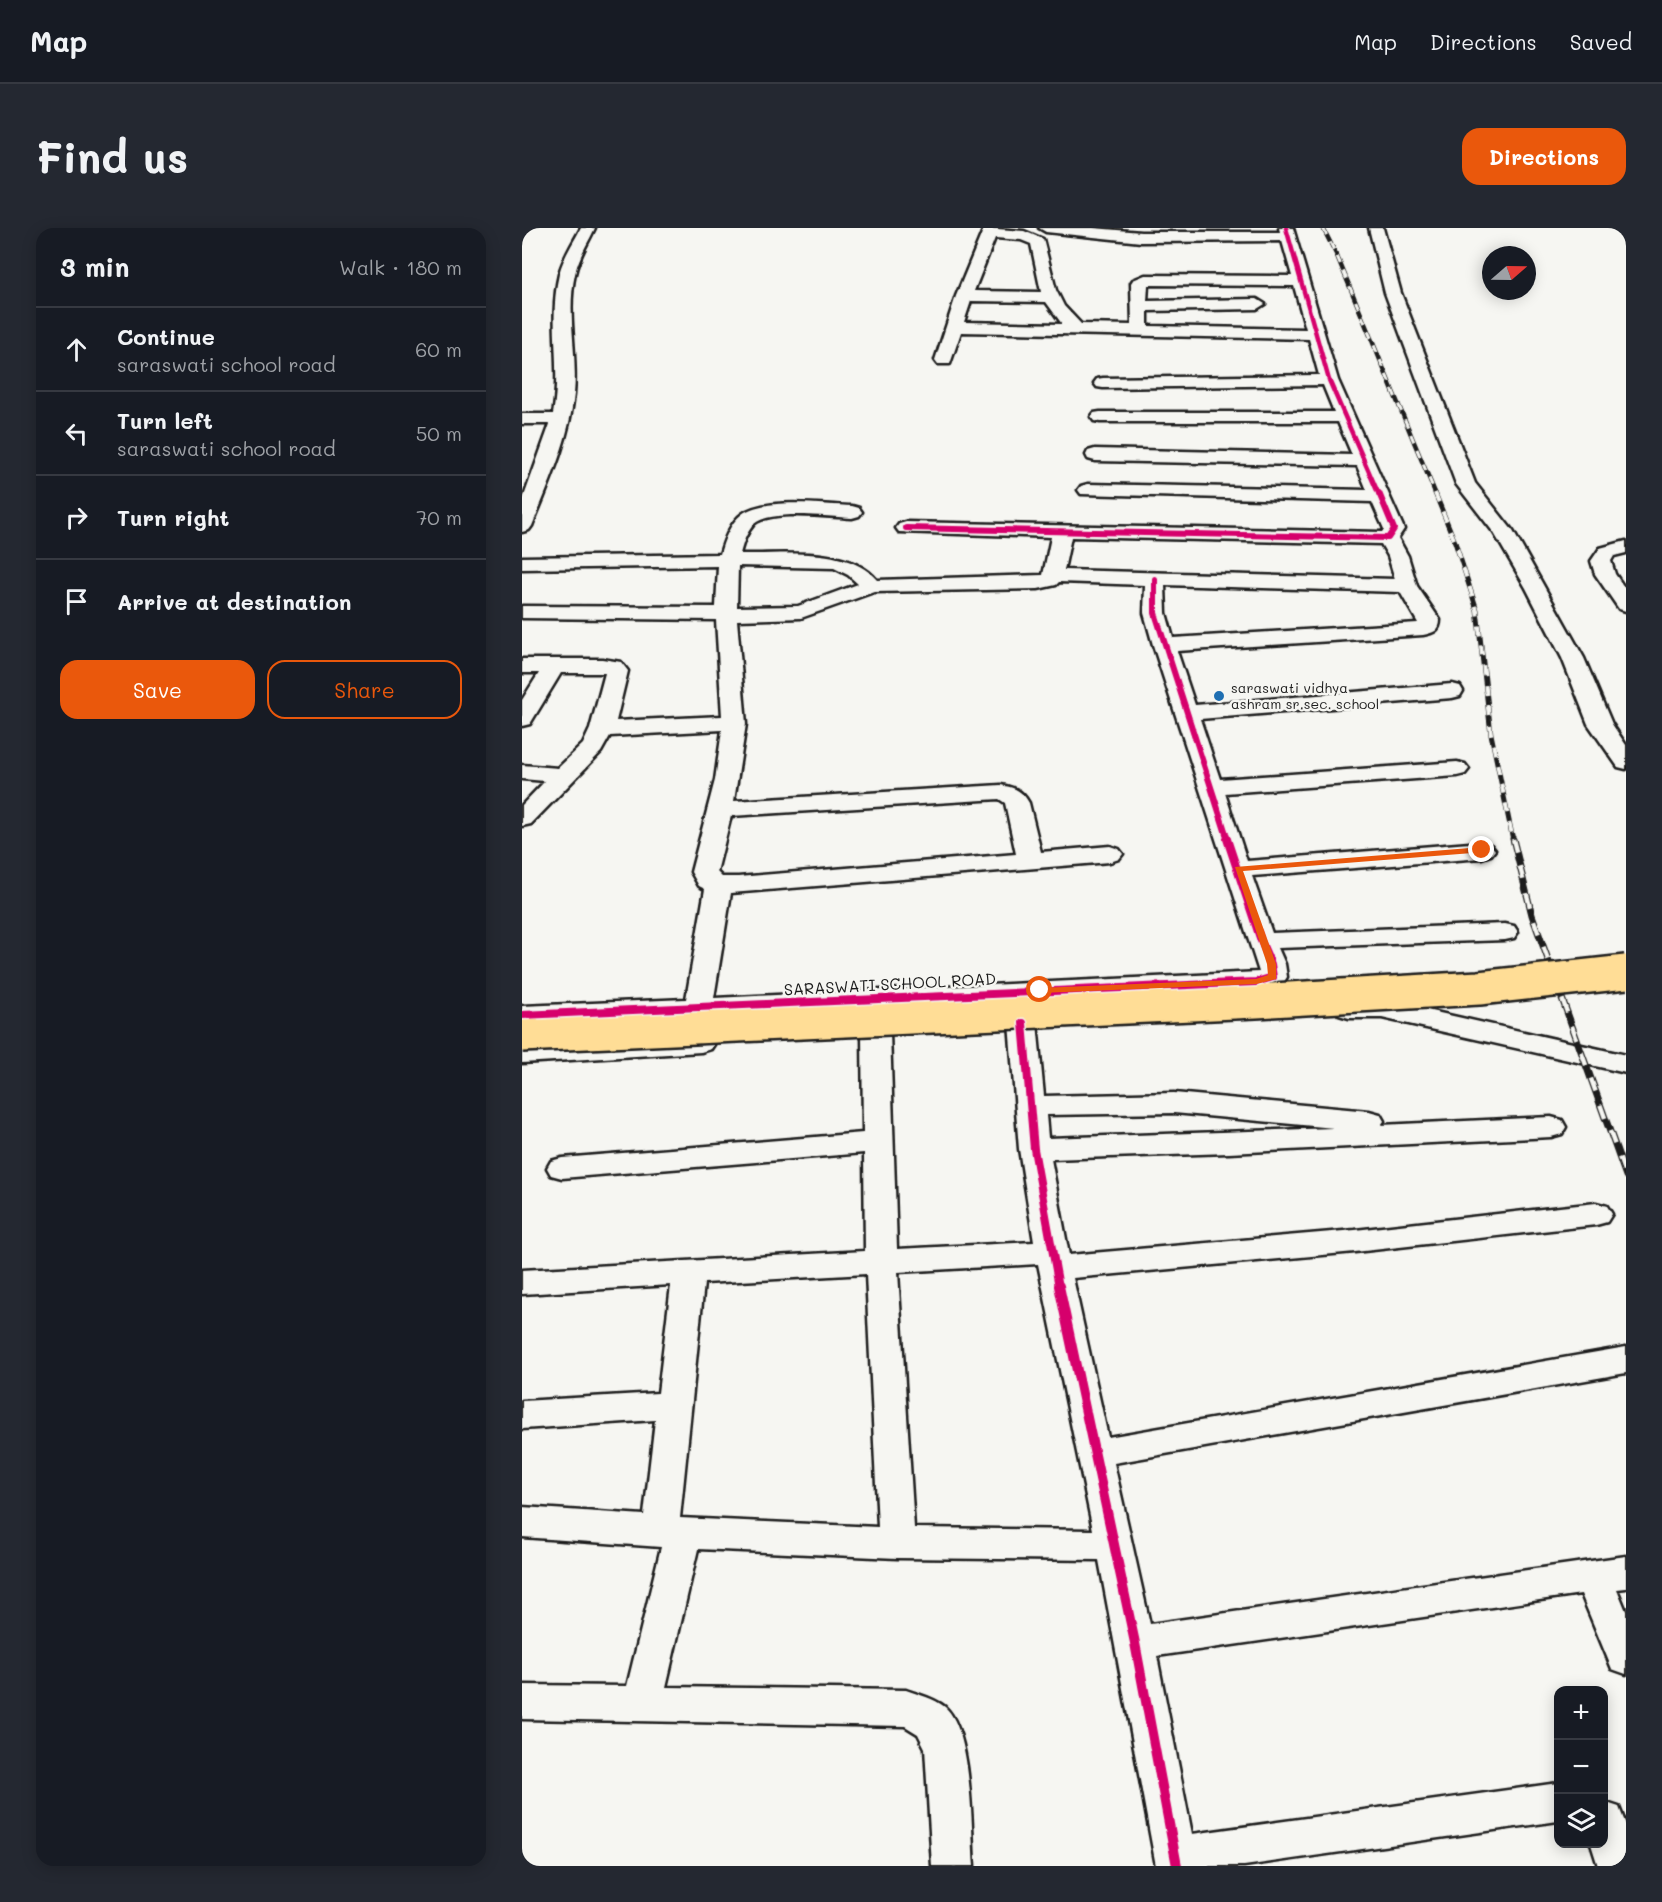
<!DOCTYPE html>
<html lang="en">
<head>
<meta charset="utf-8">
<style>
	:root { --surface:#171b24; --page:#242831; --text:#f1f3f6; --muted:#9ea1a6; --line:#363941; --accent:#ea580c }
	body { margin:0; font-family:Mali,sans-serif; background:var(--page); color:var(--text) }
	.controls { position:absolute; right:18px; bottom:18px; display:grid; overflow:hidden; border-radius:12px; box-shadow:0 3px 15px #0003 }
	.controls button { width:54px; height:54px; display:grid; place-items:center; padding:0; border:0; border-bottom:2px solid var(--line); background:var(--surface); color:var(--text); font:30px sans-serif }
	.compass { position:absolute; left:960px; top:18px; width:54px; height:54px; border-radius:50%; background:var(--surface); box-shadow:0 3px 15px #0003; rotate:70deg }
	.stop { position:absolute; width:18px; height:18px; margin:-14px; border:4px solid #ea580c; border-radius:50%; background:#fff }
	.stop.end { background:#ea580c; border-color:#fff; box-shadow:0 2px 6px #0008 }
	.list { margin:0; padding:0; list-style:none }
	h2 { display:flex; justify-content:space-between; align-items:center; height:78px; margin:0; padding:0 24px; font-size:26px }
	h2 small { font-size:20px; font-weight:400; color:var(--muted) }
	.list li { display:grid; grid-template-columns:39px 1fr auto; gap:18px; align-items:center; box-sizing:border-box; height:84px; padding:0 24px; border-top:2px solid var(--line) }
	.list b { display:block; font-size:22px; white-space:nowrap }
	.list p { margin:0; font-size:20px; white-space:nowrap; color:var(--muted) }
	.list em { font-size:20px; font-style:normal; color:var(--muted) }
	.actions { display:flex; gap:12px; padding:18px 24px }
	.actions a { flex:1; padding:14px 0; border:2px solid var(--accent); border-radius:18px; text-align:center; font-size:21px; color:var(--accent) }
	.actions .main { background:var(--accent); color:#fff }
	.icon { flex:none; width:33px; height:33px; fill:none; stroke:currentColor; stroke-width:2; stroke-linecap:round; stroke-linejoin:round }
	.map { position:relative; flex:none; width:1104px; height:1638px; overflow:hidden; border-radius:18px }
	header { display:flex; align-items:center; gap:36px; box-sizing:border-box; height:84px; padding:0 30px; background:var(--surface); border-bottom:2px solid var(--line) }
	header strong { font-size:28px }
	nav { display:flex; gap:33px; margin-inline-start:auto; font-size:21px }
	.intro { display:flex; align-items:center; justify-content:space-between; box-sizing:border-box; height:144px; padding:0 36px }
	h1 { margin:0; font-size:42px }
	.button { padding:15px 27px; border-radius:18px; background:var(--accent); color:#fff; font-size:21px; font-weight:700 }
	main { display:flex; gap:36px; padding:0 36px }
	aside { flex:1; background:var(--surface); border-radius:18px; box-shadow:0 3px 15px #0003 }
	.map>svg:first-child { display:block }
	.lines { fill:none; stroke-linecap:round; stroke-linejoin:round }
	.street-casing { stroke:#1c1c1c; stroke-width:5 }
	.street { fill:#f6f6f2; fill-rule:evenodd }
	.rail-far2-casing { stroke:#1c1c1c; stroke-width:4.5 }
	.rail-far1-casing { stroke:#1c1c1c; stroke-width:5 }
	.rail-casing { stroke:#1c1c1c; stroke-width:7 }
	.rail-far2 { stroke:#f6f6f2; stroke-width:3; stroke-dasharray:8; stroke-linecap:butt }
	.rail-far1 { stroke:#f6f6f2; stroke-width:4; stroke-dasharray:10; stroke-linecap:butt }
	.rail { stroke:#f6f6f2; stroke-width:4.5; stroke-dasharray:14; stroke-linecap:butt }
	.highway-bridge-casing { stroke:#1c1c1c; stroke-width:38; stroke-linecap:butt }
	.highway-bridge { stroke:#ffdd96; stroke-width:33 }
	.cycleway-far3-casing { stroke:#f6f6f2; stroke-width:7 }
	.cycleway-far2-casing { stroke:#f6f6f2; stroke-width:9 }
	.cycleway-far1-casing { stroke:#f6f6f2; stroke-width:11 }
	.cycleway-casing { stroke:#f6f6f2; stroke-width:14 }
	.cycleway-far3 { stroke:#d6006c; stroke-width:4.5 }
	.cycleway-far2 { stroke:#d6006c; stroke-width:6 }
	.cycleway-far1 { stroke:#d6006c; stroke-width:8 }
	.cycleway { stroke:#d6006c; stroke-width:10 }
	.route { fill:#ea580c }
	.poi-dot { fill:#1f6fb2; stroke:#f6f6f2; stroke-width:2 }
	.labels { text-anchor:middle; stroke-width:5; stroke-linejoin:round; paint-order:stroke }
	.far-poi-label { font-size:14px; fill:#1c1c1c; stroke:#f6f6f2; text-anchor:start }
	.street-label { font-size:16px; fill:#1c1c1c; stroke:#f6f6f2 }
</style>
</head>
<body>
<header>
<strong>Map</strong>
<nav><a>Map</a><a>Directions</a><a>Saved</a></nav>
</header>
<div class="intro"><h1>Find us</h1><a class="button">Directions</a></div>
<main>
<aside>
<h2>3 min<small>Walk · 180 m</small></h2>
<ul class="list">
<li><svg class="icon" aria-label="ahead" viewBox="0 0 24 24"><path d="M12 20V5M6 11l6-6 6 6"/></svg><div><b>Continue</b><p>saraswati school road</p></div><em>60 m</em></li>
<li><svg class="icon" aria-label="left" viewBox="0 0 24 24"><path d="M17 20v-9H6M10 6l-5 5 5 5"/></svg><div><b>Turn left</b><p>saraswati school road</p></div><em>50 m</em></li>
<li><svg class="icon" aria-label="right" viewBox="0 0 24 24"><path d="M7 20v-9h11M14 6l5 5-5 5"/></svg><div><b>Turn right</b></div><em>70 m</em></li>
<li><svg class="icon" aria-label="arrive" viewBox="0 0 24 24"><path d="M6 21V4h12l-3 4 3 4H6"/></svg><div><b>Arrive at destination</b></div></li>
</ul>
<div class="actions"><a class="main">Save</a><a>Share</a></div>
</aside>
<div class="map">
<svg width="1104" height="1638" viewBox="0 0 1104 1638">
	<rect width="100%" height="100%" fill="#f6f6f2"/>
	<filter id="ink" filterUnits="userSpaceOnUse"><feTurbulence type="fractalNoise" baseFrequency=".0167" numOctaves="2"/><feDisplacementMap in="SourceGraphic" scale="12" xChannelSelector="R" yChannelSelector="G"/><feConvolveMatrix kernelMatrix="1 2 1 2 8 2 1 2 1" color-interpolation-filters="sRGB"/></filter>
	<g filter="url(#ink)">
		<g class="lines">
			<defs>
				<g id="street">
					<path d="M59,0H73C66,15 56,30 53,46C44,86 56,126 52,166C47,212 27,256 10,298L7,302L0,304V274L28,196H0V186H31C40,140 26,92 37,46C41,30 51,15 59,0Z"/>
					<path d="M462,0L502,3L521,11L534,62L542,78L559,96L610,97L609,55L611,52L623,47L770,48L760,13L619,14L524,4L517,0H571L619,4H758L757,0H771L816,152L882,301L876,310L886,328L895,358L918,392C918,403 911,405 901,407L655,423L673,477L930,456L938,458L941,463L938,468L930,470L678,491L698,551L935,534L943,536L947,541L943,546L935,548L703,565L725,633L960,614L969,617L973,622L969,627L960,630L730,648L750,705L983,696L992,698L996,704L992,710L983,712L756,720L763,736L765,749L761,755L734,762L0,796V778L164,771L183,661L177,658L169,644L193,552L200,502L88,508L79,524L9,596L0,598V577L23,553L0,551V537L36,540L61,516L68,501L83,445H39L8,496L0,498V472L17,445H0V431H80L99,434L106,443L94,493L200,488L194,392L0,390V378L194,379L196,338L0,341V329L198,326C202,312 208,295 220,286C244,269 301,277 330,278L337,280L340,284L337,288L330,290C308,289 248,281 232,296C224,305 221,315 218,326C260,327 326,317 355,352L521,347L529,309L377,304L374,300L377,296L384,294L860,304L862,301L850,274L559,266L556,262L559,258L566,256L845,262L835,238L573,233L566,231L564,227L566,223L573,221L830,227L816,194H578L572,193L569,189L572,185L578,184H812L801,157L581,160L575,159L572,155L575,151L581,150L797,147L787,111L439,104L428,136H416L413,132L434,68ZM473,10L499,12L509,16L519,64L452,63ZM626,57L772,58L784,101L626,98V83L735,81L743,76L735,71L625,73ZM449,73L524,74L540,96L442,94ZM549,309L859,316L866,328L873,351L542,342ZM216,338L312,340L326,347L336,356L276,378L215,379ZM537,354L623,357L622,385L631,417L737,744L192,770L209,665L588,634L597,631L601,626L597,621L588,618L519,624L507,575C500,562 493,560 479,557L212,573L224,496L215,392L279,390L352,364L516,361L534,357ZM643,357L878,364L896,395L651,410L644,385ZM477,571L483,575L494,626L216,649H200L195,644L209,588Z"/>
					<polygon points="847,0 861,0 879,65 953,255 991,303 1062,430 1090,496 1104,517 1104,541 1096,539 1066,496 1040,430 1004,360 972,305 934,256 863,65"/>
					<polygon points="1104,313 1104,325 1092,328 1089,333 1093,346 1104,362 1104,383 1097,381 1073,346 1069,333 1078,320"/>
					<polygon points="827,772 860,772 1104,827 1104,845 860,790 827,790 817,787 813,781 817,775"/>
					<path d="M501,786L511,789L515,795L522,868L652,865L847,883L858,886L862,893L859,897L1029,889L1040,892L1044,899L1040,906L1029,909L707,925L529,931L547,1027L833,1002L1074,975L1085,978L1090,986L1085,994L1074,997L833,1024L551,1050L586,1209L1104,1119V1145L592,1235L628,1396L1104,1328V1360L1095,1361L1104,1383V1446L1090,1441L1059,1366L635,1428L670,1606L1036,1555V1593L722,1638H634L577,1332L375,1330L176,1321L144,1459L384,1462C397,1467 412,1470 423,1479C451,1504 449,1600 452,1638H410L403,1520L396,1506L383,1498L0,1491V1457L105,1458L139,1319L0,1309V1279L122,1287L133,1192L0,1201V1173L136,1165L149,1057L0,1066V1042L343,1023L342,925L40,950L29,947L25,940L29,933L40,930L341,905L340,804L344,798L354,795L364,798L368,804L375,1021L512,1014L497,921L487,795L491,789ZM652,885L812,900L526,910L524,887ZM516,1036L571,1302L392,1300L376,1044ZM344,1046L356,1299L158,1290L182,1055Z"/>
					<polygon points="179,806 189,809 193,815 189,821 179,824 0,835 0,817"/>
					<polygon points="1082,1574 1097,1579 1104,1597 1104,1638 1076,1638 1069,1616 1082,1616"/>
				</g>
			</defs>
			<!-- street casing -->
			<use href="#street" class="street-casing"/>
			<!-- street -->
			<use href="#street" class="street"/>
			<defs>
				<polyline id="rail-far2" points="801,0 815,28 914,267"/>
				<polyline id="rail-far1" points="913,265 933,314 955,382 969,506 991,612"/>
				<polyline id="rail" points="991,611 1010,687 1104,948"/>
			</defs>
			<!-- rail-far2 casing -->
			<use href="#rail-far2" class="rail-far2-casing"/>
			<!-- rail-far1 casing -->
			<use href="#rail-far1" class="rail-far1-casing"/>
			<!-- rail casing -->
			<use href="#rail" class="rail-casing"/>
			<!-- rail-far2 -->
			<use href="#rail-far2" class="rail-far2"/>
			<!-- rail-far1 -->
			<use href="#rail-far1" class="rail-far1"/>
			<!-- rail -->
			<use href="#rail" class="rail"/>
			<defs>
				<polyline id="highway-bridge" points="0,807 734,773 957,760 1104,744"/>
			</defs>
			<!-- highway-bridge casing -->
			<use href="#highway-bridge" class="highway-bridge-casing"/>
			<!-- highway-bridge -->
			<use href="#highway-bridge" class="highway-bridge"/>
			<defs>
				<polyline id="cycleway-far3" points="764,0 807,152 857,267"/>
				<g id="cycleway-far2">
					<polyline points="384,300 866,310 872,301 857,265"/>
					<polyline points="633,351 633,385 706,612"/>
				</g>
				<g id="cycleway-far1">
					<polyline points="0,787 734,754 751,749 749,736 739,713 705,611"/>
					<polyline points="501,795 512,921 537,1059"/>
				</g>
				<polyline id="cycleway" points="537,1058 613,1415 655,1638"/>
			</defs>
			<!-- cycleway-far3 casing -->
			<use href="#cycleway-far3" class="cycleway-far3-casing"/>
			<!-- cycleway-far2 casing -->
			<use href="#cycleway-far2" class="cycleway-far2-casing"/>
			<!-- cycleway-far1 casing -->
			<use href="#cycleway-far1" class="cycleway-far1-casing"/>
			<!-- cycleway casing -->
			<use href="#cycleway" class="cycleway-casing"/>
			<!-- cycleway-far3 -->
			<use href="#cycleway-far3" class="cycleway-far3"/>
			<!-- cycleway-far2 -->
			<use href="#cycleway-far2" class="cycleway-far2"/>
			<!-- cycleway-far1 -->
			<use href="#cycleway-far1" class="cycleway-far1"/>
			<!-- cycleway -->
			<use href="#cycleway" class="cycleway"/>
		</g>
	</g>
	<!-- route -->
	<polygon class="route" points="960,619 963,620 963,624 721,643 754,736 754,751 734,756 518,765 514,762 518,760 734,751 746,747 745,736 713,639"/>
	<!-- markers -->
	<circle class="poi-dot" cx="697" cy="468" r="6"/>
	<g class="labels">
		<!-- far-poi labels -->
		<g class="far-poi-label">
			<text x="709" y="465">saraswati vidhya<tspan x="709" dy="16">ashram sr.sec. school</tspan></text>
		</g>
		<!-- street labels -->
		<g class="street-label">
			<text transform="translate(368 756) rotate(-3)" y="6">SARASWATI SCHOOL ROAD</text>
		</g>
	</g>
</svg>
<div class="controls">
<button>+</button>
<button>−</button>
<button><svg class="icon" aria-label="layers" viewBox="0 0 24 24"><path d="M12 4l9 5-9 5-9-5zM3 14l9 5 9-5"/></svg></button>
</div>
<svg class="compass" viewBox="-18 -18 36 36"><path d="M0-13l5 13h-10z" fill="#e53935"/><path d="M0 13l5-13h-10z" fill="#9ea1a6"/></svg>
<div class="stop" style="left:518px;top:762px"></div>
<div class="stop end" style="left:960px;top:622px"></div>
</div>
</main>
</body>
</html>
